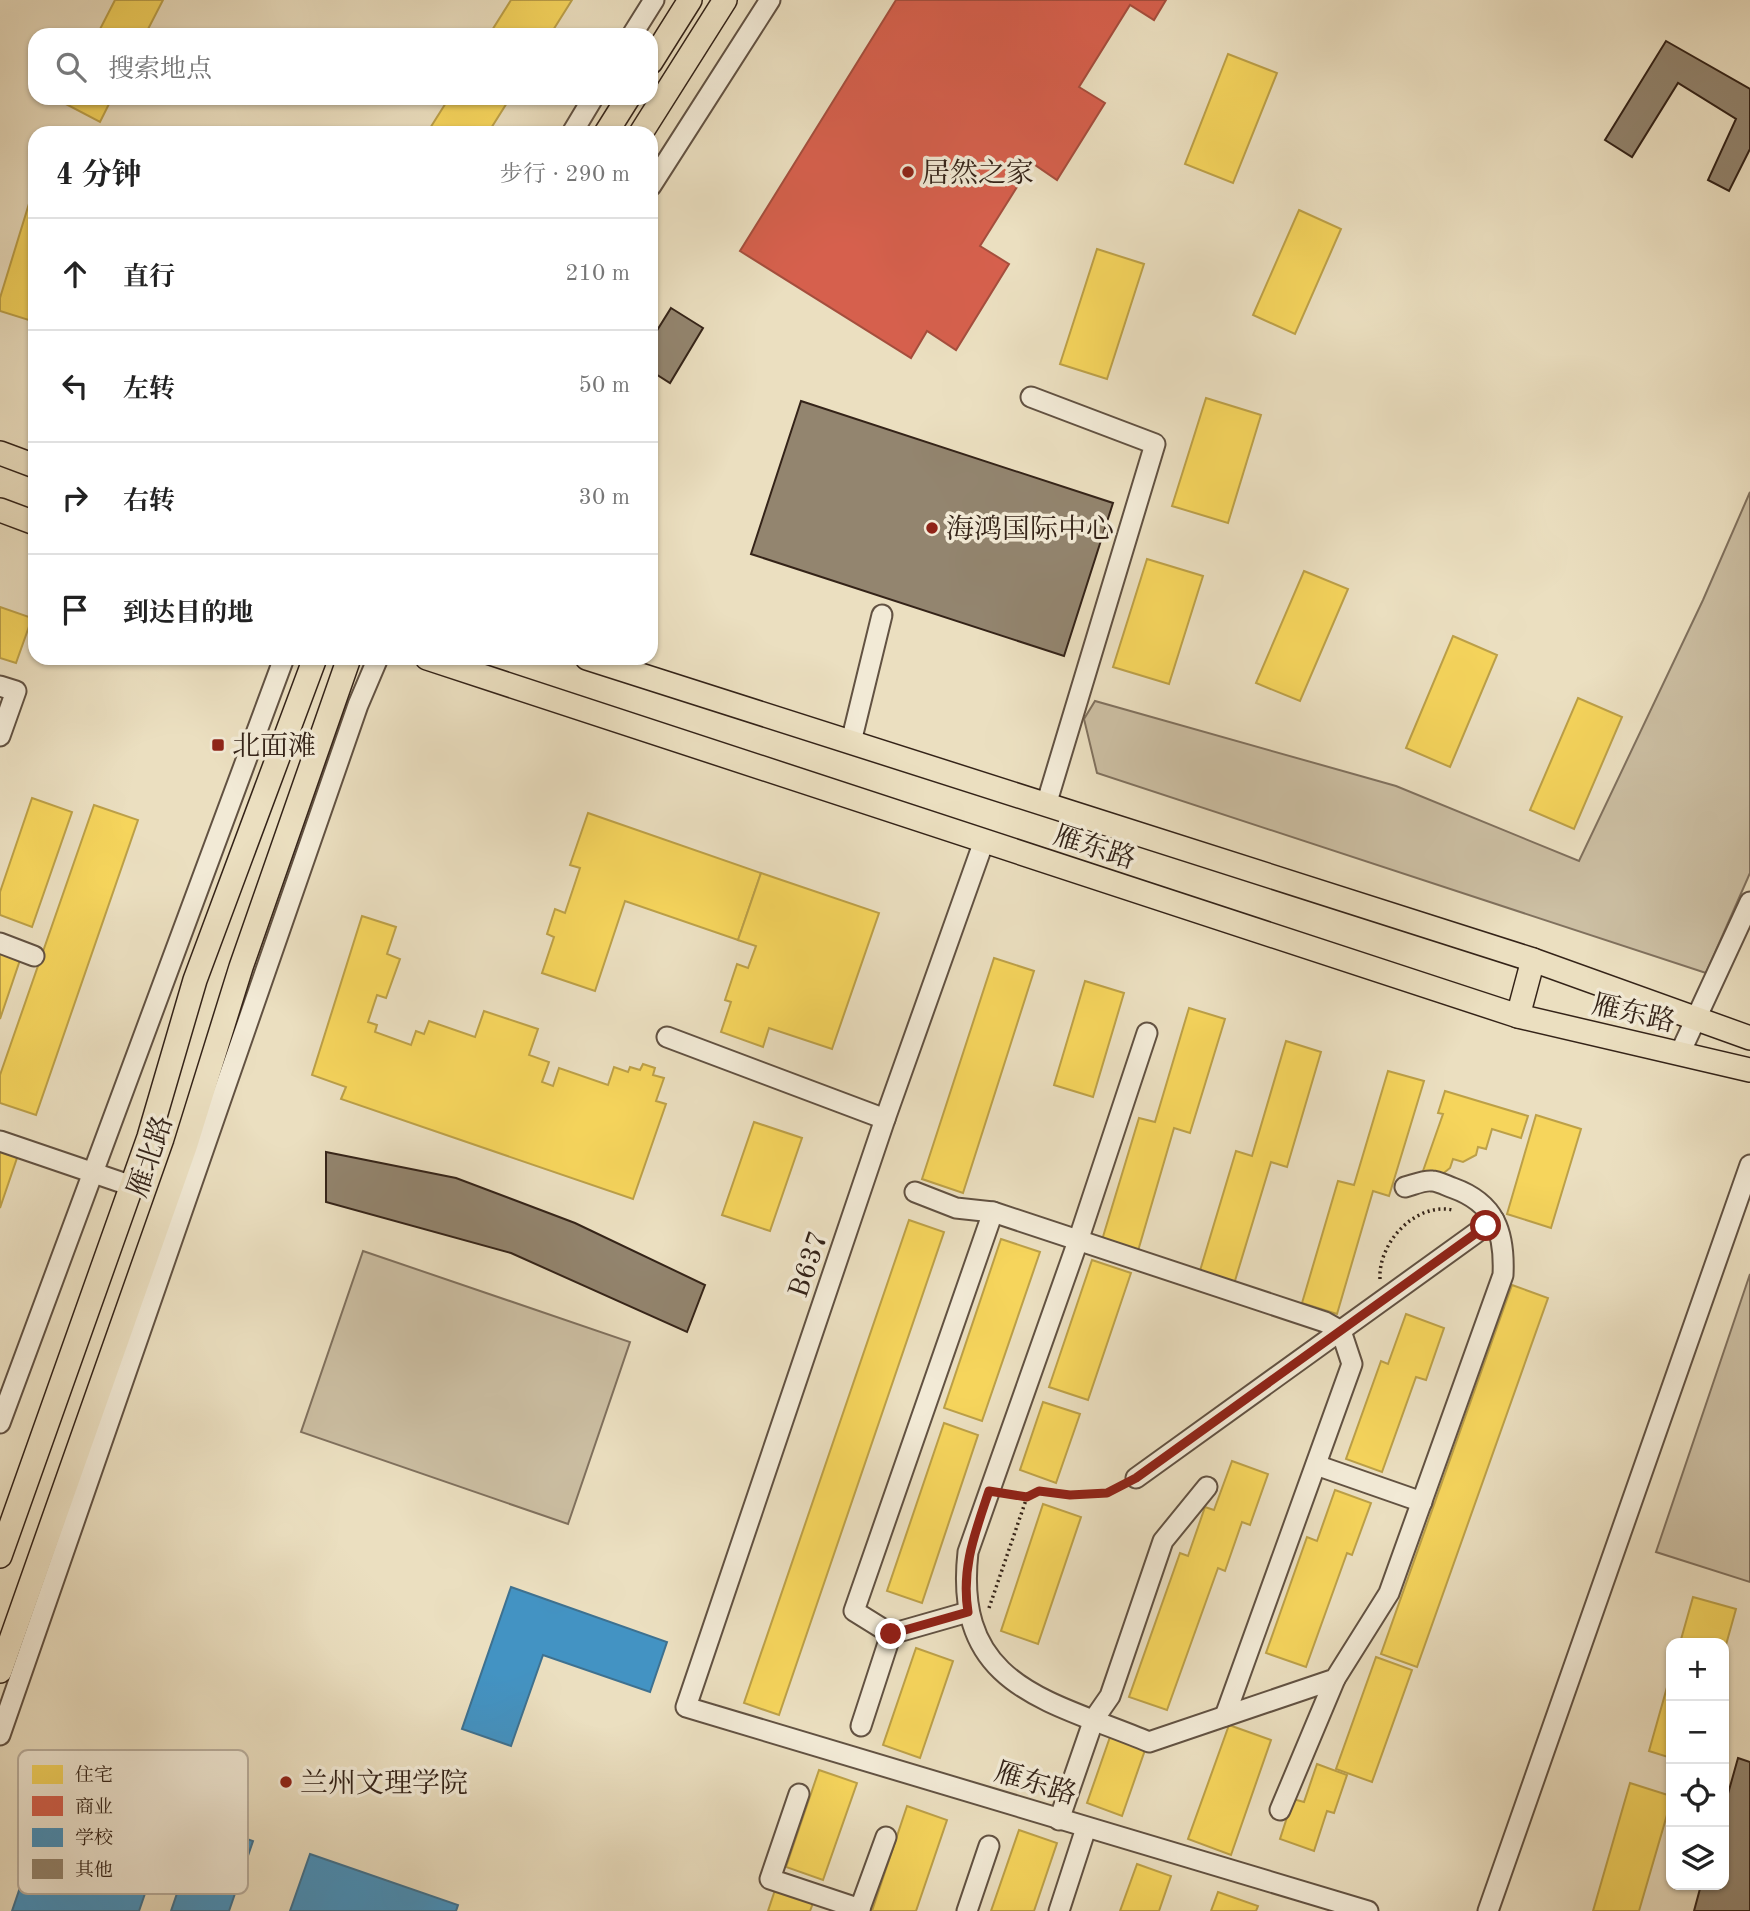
<!DOCTYPE html>
<html lang="zh">
<head>
<meta charset="utf-8">
<style>
	:root { --surface:#fff; --page:#f6f6f6; --text:#222; --muted:#767676; --line:#e0e0e0 }
	body { margin:0; font-family:"Old Standard TT","Noto Serif SC",serif; background:var(--page); color:var(--text) }
	.controls { position:absolute; right:21px; bottom:21px; display:grid; overflow:hidden; border-radius:14px; box-shadow:0 2px 5px #0004 }
	.controls button { width:63px; height:63px; display:grid; place-items:center; padding:0; border:0; border-bottom:2px solid var(--line); background:var(--surface); color:var(--text); font:35px sans-serif }
	.stop { position:absolute; width:21px; height:21px; margin:-16px; border:5px solid #8f2418; border-radius:50%; background:#fff }
	.stop.end { background:#8f2418; border-color:#fff; box-shadow:0 2px 7px #0008 }
	.list { margin:0; padding:0; list-style:none }
	h2 { display:flex; justify-content:space-between; align-items:center; height:91px; margin:0; padding:0 28px; font-size:30px }
	h2 small { font-size:23px; font-weight:400; color:var(--muted) }
	.list li { display:grid; grid-template-columns:46px 1fr auto; gap:21px; align-items:center; box-sizing:border-box; height:112px; padding:0 28px; border-top:2px solid var(--line) }
	.list b { display:block; font-size:26px; white-space:nowrap }
	.list em { font-size:23px; font-style:normal; color:var(--muted) }
	.icon { flex:none; width:38px; height:38px; fill:none; stroke:currentColor; stroke-width:2; stroke-linecap:round; stroke-linejoin:round }
	.map { position:relative; flex:none; width:1750px; height:1911px; overflow:hidden }
	.search { position:absolute; background:var(--surface); box-shadow:0 2px 5px #0004; left:28px; top:28px; width:630px; height:77px; display:flex; align-items:center; gap:18px; box-sizing:border-box; padding:0 24px; border-radius:21px; color:var(--muted); font-size:26px }
	.panel { position:absolute; background:var(--surface); box-shadow:0 2px 5px #0004; left:28px; top:126px; width:630px; height:539px; border-radius:21px }
	.map>svg:first-child { display:block }
	.green { fill:#ccbfa3; stroke:#80715e; stroke-width:2 }
	.homes { fill:#f6d55c; stroke:#bca048; stroke-width:2 }
	.shops { fill:#d6604d; stroke:#a54e3d; stroke-width:2 }
	.schools { fill:#4393c3; stroke:#3e7190; stroke-width:2 }
	.building { fill:#93856f; stroke:#342318; stroke-width:2 }
	.lines { fill:none; stroke-linecap:round; stroke-linejoin:round }
	.minor-casing { stroke:#625242; stroke-width:23 }
	.major-casing { stroke:#342318; stroke-width:26 }
	.path { stroke:#342318; stroke-width:3.5; stroke-dasharray:2 3.5; stroke-linecap:butt }
	.minor { stroke:#f2ead6; stroke-width:19 }
	.major { stroke:#ebdfc0; stroke-width:23 }
	.route { stroke:#8f2418; stroke-width:9 }
	.poi-dot { fill:#8f2418; stroke:#f2ead6; stroke-width:2.5 }
	.labels { text-anchor:middle; stroke-width:7; stroke-linejoin:round; paint-order:stroke }
	.poi-label { font-size:28px; fill:#342318; stroke:#f2ead6; text-anchor:start }
	.street-label { font-size:28px; fill:#342318; stroke:#f2ead6 }
	.key { fill:#f2ead6; stroke:#b9ae9d; stroke-width:2 }
	.key-label { font-size:19px; fill:#342318 }
</style>
</head>
<body>
<div class="map">
<svg width="1750" height="1911" viewBox="0 0 1750 1911">
	<rect width="100%" height="100%" fill="#ebdfc0"/>
	<filter id="stains"><feTurbulence type="fractalNoise" baseFrequency=".00286" numOctaves="4"/><feColorMatrix values="0 0 0 0 .2 0 0 0 0 .09 0 0 0 0 .02 0 0 0 .5 -.17"/></filter>
	<radialGradient id="worn" r=".72"><stop offset=".6" stop-color="#630" stop-opacity="0"/><stop offset="1" stop-color="#630" stop-opacity=".3"/></radialGradient>
	<!-- green -->
	<g class="green">
		<polygon points="1750,492 1750,873 1706,973 1097,773 1084,719 1095,701 1396,786 1579,861 1703,600"/>
		<polygon points="363,1251 630,1342 568,1524 301,1432"/>
		<polygon points="1750,1274 1750,1582 1656,1552"/>
	</g>
	<!-- homes -->
	<g class="homes">
		<polygon points="115,0 163,0 145,35 97,35"/>
		<polygon points="511,0 572,0 550,35 489,35"/>
		<polygon points="1228,54 1277,73 1233,183 1185,164"/>
		<polygon points="64,98 112,98 100,122 62,102"/>
		<polygon points="449,98 510,98 488,133 427,133"/>
		<polygon points="35,184 35,322 0,311 0,298"/>
		<polygon points="1299,210 1341,229 1295,334 1253,315"/>
		<polygon points="1097,249 1144,264 1107,379 1060,364"/>
		<polygon points="1206,398 1261,415 1228,523 1172,506"/>
		<polygon points="1147,559 1203,576 1169,684 1113,667"/>
		<polygon points="1304,571 1348,589 1300,701 1256,683"/>
		<polygon points="0,607 32,618 16,663 0,658"/>
		<polygon points="1453,636 1497,655 1450,767 1406,748"/>
		<polygon points="1578,698 1622,717 1574,829 1530,810"/>
		<polygon points="32,798 72,812 32,927 0,915 0,892"/>
		<polygon points="94,805 138,820 36,1115 0,1103 0,1075"/>
		<polygon points="588,813 761,873 738,940 625,901 595,991 542,973 554,937 547,934 555,909 565,913 580,868 570,865"/>
		<polygon points="761,873 879,913 832,1049 769,1028 763,1047 721,1032 731,1002 725,1000 737,964 748,968 756,946 738,940"/>
		<polygon points="362,916 396,927 387,954 400,959 386,998 377,995 368,1022 377,1025 375,1032 411,1045 416,1031 424,1034 429,1021 475,1037 484,1011 538,1029 529,1055 549,1062 542,1082 553,1086 559,1068 608,1085 614,1067 628,1072 630,1067 640,1070 643,1064 655,1068 653,1075 664,1078 656,1101 666,1104 633,1199 341,1099 346,1087 312,1075"/>
		<polygon points="0,949 21,957 0,1019"/>
		<polygon points="994,958 1034,971 963,1193 922,1179"/>
		<polygon points="1085,981 1124,993 1093,1097 1054,1085"/>
		<polygon points="1189,1008 1225,1019 1190,1133 1174,1128 1138,1251 1102,1240 1139,1118 1155,1122"/>
		<polygon points="1286,1041 1321,1052 1287,1167 1271,1162 1234,1284 1199,1274 1236,1151 1252,1156"/>
		<polygon points="1388,1071 1424,1081 1389,1196 1373,1191 1337,1314 1302,1303 1338,1181 1354,1185"/>
		<polygon points="1445,1091 1528,1116 1521,1138 1492,1129 1486,1149 1478,1147 1476,1155 1463,1162 1453,1159 1450,1168 1440,1176 1423,1171 1443,1114 1438,1113"/>
		<polygon points="1536,1115 1581,1129 1551,1228 1507,1214"/>
		<polygon points="754,1122 802,1138 770,1231 722,1215"/>
		<polygon points="0,1145 19,1152 0,1208"/>
		<polygon points="909,1220 944,1232 779,1715 744,1703"/>
		<polygon points="1001,1239 1040,1252 982,1421 944,1408"/>
		<polygon points="1092,1260 1131,1273 1088,1400 1049,1387"/>
		<polygon points="1512,1285 1548,1298 1417,1667 1381,1654"/>
		<polygon points="1406,1314 1444,1328 1426,1380 1416,1377 1382,1472 1346,1459 1381,1361 1388,1364"/>
		<polygon points="1043,1402 1080,1414 1056,1483 1020,1470"/>
		<polygon points="944,1423 978,1435 922,1603 887,1591"/>
		<polygon points="1232,1461 1268,1474 1250,1525 1242,1522 1225,1571 1218,1568 1167,1710 1129,1697 1180,1553 1188,1556 1205,1507 1214,1510"/>
		<polygon points="1335,1490 1371,1503 1352,1555 1347,1553 1306,1667 1266,1653 1307,1537 1317,1541"/>
		<polygon points="1043,1504 1081,1517 1038,1644 1001,1631"/>
		<polygon points="1693,1597 1736,1609 1724,1652 1724,1643 1680,1643"/>
		<polygon points="916,1648 953,1661 920,1758 883,1745"/>
		<polygon points="1376,1657 1412,1670 1372,1782 1336,1769"/>
		<polygon points="1671,1673 1671,1758 1649,1751"/>
		<polygon points="1229,1725 1271,1740 1231,1855 1188,1839"/>
		<polygon points="1110,1737 1145,1750 1122,1816 1087,1803"/>
		<polygon points="1317,1764 1347,1775 1334,1813 1327,1811 1314,1851 1280,1839 1293,1799 1304,1802"/>
		<polygon points="819,1770 857,1783 823,1880 786,1867"/>
		<polygon points="1630,1783 1671,1796 1671,1801 1639,1911 1593,1911"/>
		<polygon points="907,1806 947,1820 916,1911 872,1911"/>
		<polygon points="1019,1830 1057,1843 1034,1911 991,1911"/>
		<polygon points="1137,1864 1171,1876 1159,1911 1120,1911"/>
		<polygon points="775,1890 813,1903 810,1911 768,1911"/>
		<polygon points="1218,1892 1258,1906 1256,1911 1211,1911"/>
	</g>
	<!-- shops -->
	<polygon class="shops" points="896,0 1166,0 1154,20 1130,5 1079,87 1105,103 1057,180 1032,163 980,246 1009,264 956,350 927,331 911,358 740,251"/>
	<!-- schools -->
	<g class="schools">
		<polygon points="511,1587 667,1642 650,1692 543,1655 511,1746 462,1729"/>
		<polygon points="63,1761 177,1800 139,1911 12,1911"/>
		<polygon points="201,1823 253,1841 229,1911 171,1911"/>
		<polygon points="310,1854 458,1905 456,1911 290,1911"/>
	</g>
	<!-- building -->
	<g class="building">
		<polygon points="1666,41 1750,89 1750,149 1729,191 1708,180 1736,119 1678,83 1632,157 1605,140"/>
		<polygon points="671,308 703,328 670,383 651,371 651,340"/>
		<polygon points="801,401 1113,503 1064,656 751,554"/>
		<polygon points="326,1152 456,1178 575,1223 705,1285 687,1332 511,1253 326,1202"/>
		<polygon points="1738,1758 1750,1762 1750,1911 1694,1911 1701,1885 1724,1885 1724,1808"/>
	</g>
	<g class="lines">
		<defs>
			<g id="minor">
				<polyline points="632,35 654,0"/>
				<polyline points="572,133 593,98"/>
				<polyline points="651,186 770,0"/>
				<polyline points="1031,397 1155,444 1046,805"/>
				<polyline points="0,686 16,691 0,736"/>
				<polyline points="851,742 882,615"/>
				<polyline points="984,841 885,1119 686,1707 1368,1911"/>
				<polyline points="0,943 34,956"/>
				<path d="M1147,1033L1078,1241L968,1552C953,1687 1048,1700 1149,1742L1335,1679L1389,1593L1503,1275C1505,1232 1495,1203 1453,1188C1447,1186 1438,1181 1432,1181C1424,1180 1413,1185 1405,1187"/>
				<polyline points="667,1037 885,1119"/>
				<polyline points="1680,1053 1750,902"/>
				<polyline points="0,1141 132,1186"/>
				<polyline points="993,1212 1325,1322 1341,1331 1352,1364 1225,1716"/>
				<polyline points="0,1423 284,658"/>
				<polyline points="1316,1465 1422,1502"/>
				<polyline points="1136,1478 1494,1220"/>
				<polyline points="891,1634 854,1611 993,1212 956,1208 915,1192"/>
				<polyline points="861,1726 891,1634 968,1612"/>
				<polyline points="0,1735 358,705 378,658"/>
				<polyline points="799,1794 770,1879 860,1909"/>
				<polyline points="1280,1810 1335,1679"/>
				<polyline points="1059,1820 1094,1719 1110,1696 1163,1541 1207,1487"/>
				<polyline points="859,1911 886,1837"/>
				<polyline points="967,1911 989,1846"/>
				<polyline points="1059,1911 1086,1828"/>
				<polyline points="1488,1911 1750,1165"/>
			</g>
			<g id="major">
				<polyline points="651,62 690,0"/>
				<polyline points="606,133 628,98"/>
				<polyline points="641,133 725,0"/>
				<polyline points="0,453 35,466"/>
				<polyline points="0,510 35,523"/>
				<polyline points="427,658 1518,1016 1750,1070"/>
				<polyline points="587,658 1533,960 1750,1038"/>
				<polyline points="1518,1016 1533,960"/>
				<polyline points="0,1556 149,1137 195,980 315,658"/>
				<polyline points="0,1671 185,1147 241,967 349,658"/>
			</g>
		</defs>
		<!-- minor casing -->
		<use href="#minor" class="minor-casing"/>
		<!-- major casing -->
		<use href="#major" class="major-casing"/>
		<!-- path -->
		<g class="path">
			<path d="M1380,1279C1378,1243 1415,1202 1453,1210"/>
			<polyline points="1008,1494 1027,1497 1039,1491 1070,1495 1107,1494 1122,1485"/>
			<polyline points="989,1608 1027,1497"/>
		</g>
		<!-- minor -->
		<use href="#minor" class="minor"/>
		<!-- major -->
		<use href="#major" class="major"/>
	</g>
	<g class="lines">
		<!-- route -->
		<path class="route" d="M891,1634L968,1612C961,1568 975,1533 989,1491L1027,1497L1039,1491L1070,1495L1107,1493L1136,1478L1486,1226"/>
	</g>
	<!-- markers -->
	<g class="poi-dot">
		<circle cx="908" cy="172" r="7"/>
		<circle cx="932" cy="528" r="7"/>
		<rect x="211" y="738" width="14" height="14" rx="3.5"/>
		<circle cx="286" cy="1782" r="7"/>
	</g>
	<g class="labels">
		<!-- poi labels -->
		<g class="poi-label">
			<text x="922" y="182">居然之家</text>
			<text x="946" y="538">海鸿国际中心</text>
			<text x="232" y="755">北面滩</text>
			<text x="300" y="1792">兰州文理学院</text>
		</g>
		<!-- street labels -->
		<g class="street-label">
			<text transform="translate(1095 846) rotate(18)" y="10">雁东路</text>
			<text transform="translate(1634 1012) rotate(13)" y="10">雁东路</text>
			<text transform="translate(149 1156) rotate(-71)" y="10">雁北路</text>
			<text transform="translate(807 1264) rotate(-71)" y="10">B637</text>
			<text transform="translate(1036 1782) rotate(17)" y="10">雁东路</text>
		</g>
	</g>
	<!-- legend -->
	<rect x="18" y="1750" width="230" height="144" rx="10" class="key"/>
	<rect x="32" y="1765" width="31" height="19" fill="#f6d55c"/>
	<rect x="32" y="1796" width="31" height="20" fill="#d6604d"/>
	<rect x="32" y="1828" width="31" height="19" fill="#4393c3"/>
	<rect x="32" y="1859" width="31" height="20" fill="#93856f"/>
	<g class="key-label">
		<text x="75" y="1781">住宅</text>
		<text x="75" y="1813">商业</text>
		<text x="75" y="1844">学校</text>
		<text x="75" y="1876">其他</text>
	</g>
	<rect width="100%" height="100%" filter="url(#stains)"/>
	<rect width="100%" height="100%" fill="url(#worn)"/>
</svg>
<div class="controls">
<button>+</button>
<button>−</button>
<button><svg class="icon" aria-label="locate" viewBox="0 0 24 24"><circle cx="12" cy="12" r="6"/><path d="M12 2v4M12 18v4M2 12h4M18 12h4"/></svg></button>
<button><svg class="icon" aria-label="layers" viewBox="0 0 24 24"><path d="M12 4l9 5-9 5-9-5zM3 14l9 5 9-5"/></svg></button>
</div>
<div class="stop" style="left:1486px;top:1226px"></div>
<div class="stop end" style="left:891px;top:1634px"></div>
<div class="search"><svg class="icon" aria-label="search" viewBox="0 0 24 24"><circle cx="10" cy="10" r="6"/><path d="M15 15l6 6"/></svg>搜索地点</div>
<section class="panel">
<h2>4 分钟<small>步行 · 290 m</small></h2>
<ul class="list">
<li><svg class="icon" aria-label="ahead" viewBox="0 0 24 24"><path d="M12 20V5M6 11l6-6 6 6"/></svg><div><b>直行</b></div><em>210 m</em></li>
<li><svg class="icon" aria-label="left" viewBox="0 0 24 24"><path d="M17 20v-9H6M10 6l-5 5 5 5"/></svg><div><b>左转</b></div><em>50 m</em></li>
<li><svg class="icon" aria-label="right" viewBox="0 0 24 24"><path d="M7 20v-9h11M14 6l5 5-5 5"/></svg><div><b>右转</b></div><em>30 m</em></li>
<li><svg class="icon" aria-label="arrive" viewBox="0 0 24 24"><path d="M6 21V4h12l-3 4 3 4H6"/></svg><div><b>到达目的地</b></div></li>
</ul>
</section>
</div>
</body>
</html>
